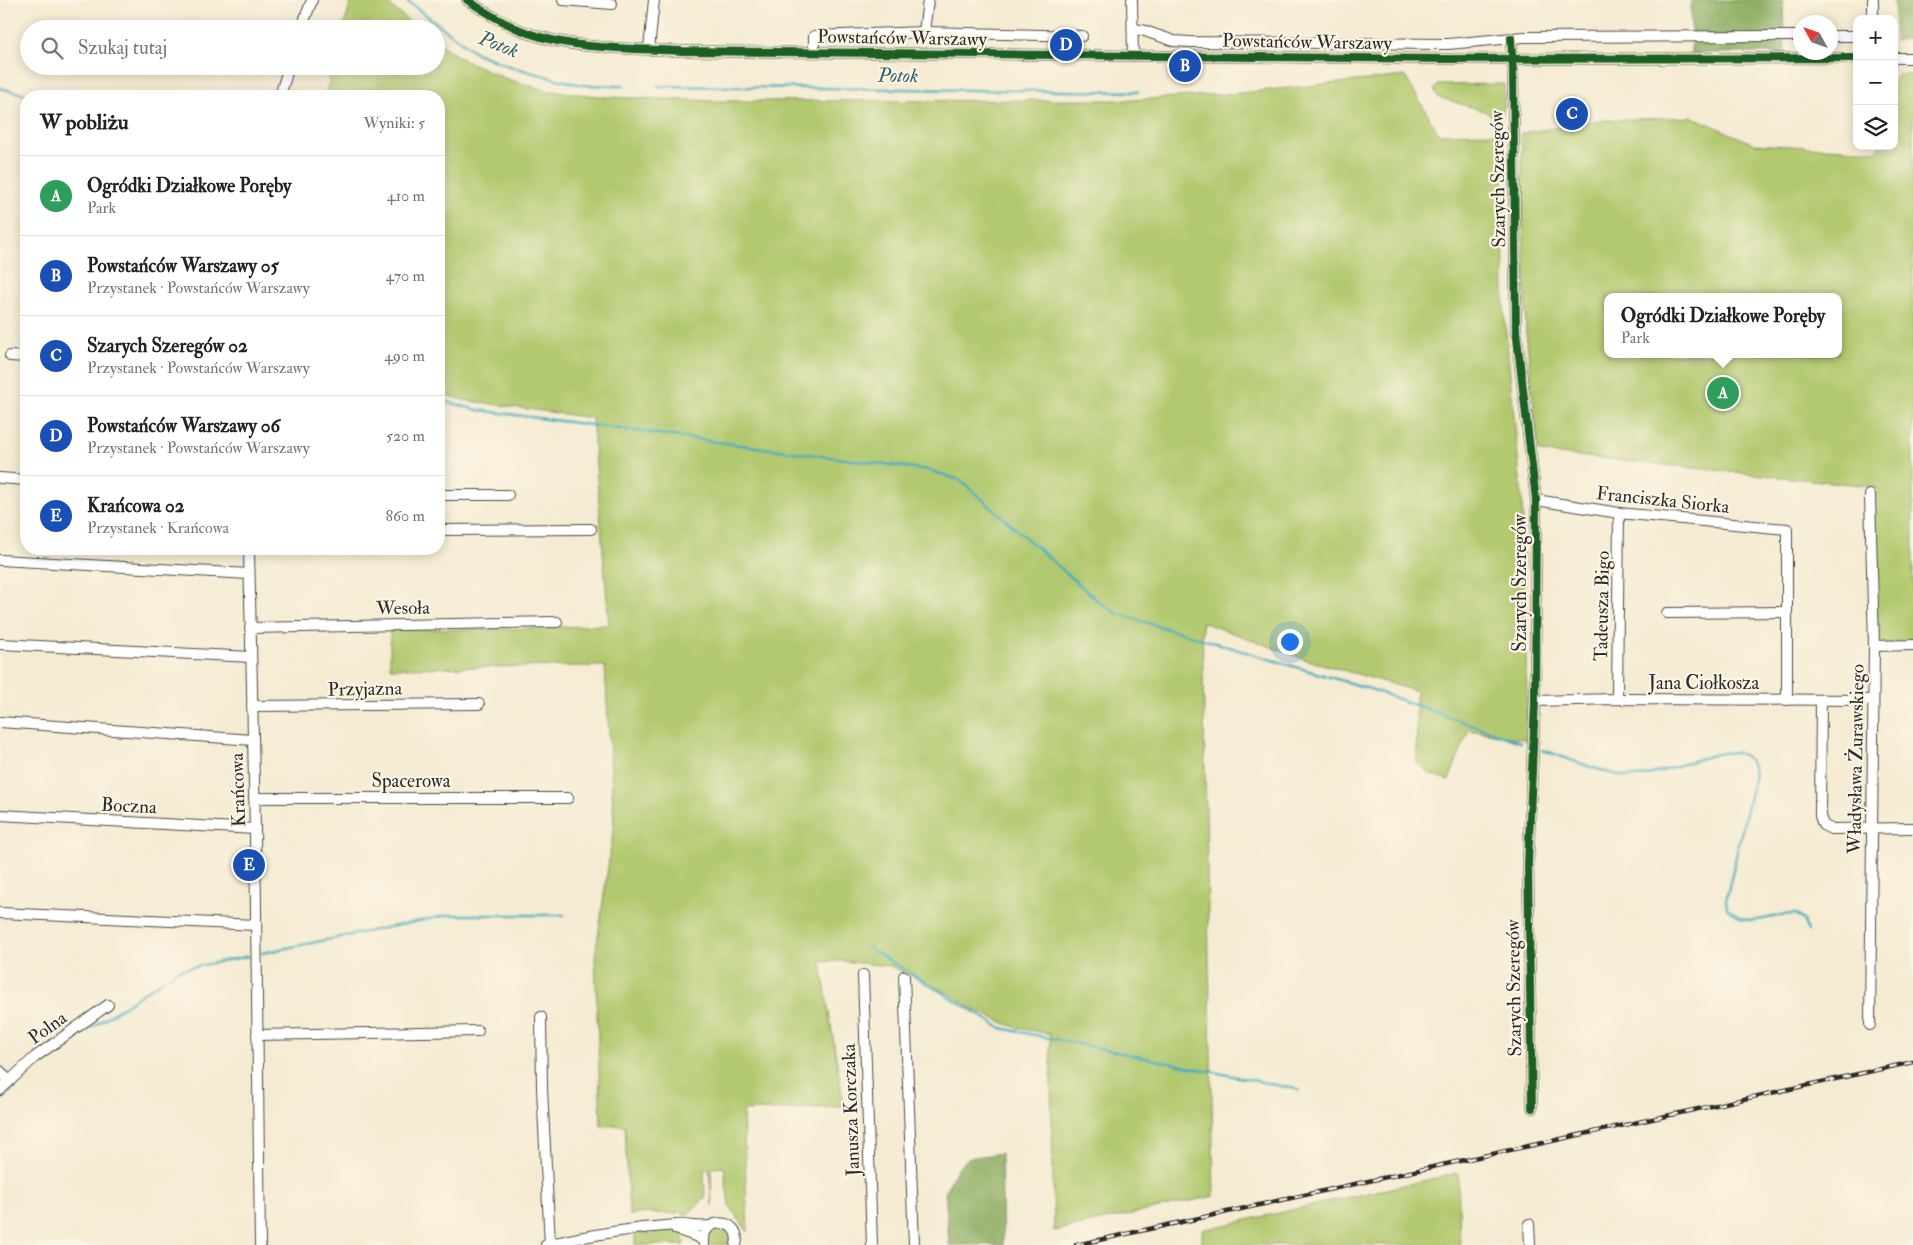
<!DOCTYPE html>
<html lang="pl">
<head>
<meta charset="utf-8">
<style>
	:root { --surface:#fff; --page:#f6f6f6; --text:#222; --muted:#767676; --line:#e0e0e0; --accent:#1a73e8 }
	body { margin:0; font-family:"IM FELL Double Pica",serif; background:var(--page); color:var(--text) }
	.controls { position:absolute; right:15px; top:15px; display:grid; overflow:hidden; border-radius:10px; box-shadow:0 2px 12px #0003 }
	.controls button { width:45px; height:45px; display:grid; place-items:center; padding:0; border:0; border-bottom:1px solid var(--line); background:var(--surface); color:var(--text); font:25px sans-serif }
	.compass { position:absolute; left:1793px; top:15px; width:45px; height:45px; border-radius:50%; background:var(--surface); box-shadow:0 2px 12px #0003; rotate:310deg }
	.you { position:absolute; left:1289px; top:641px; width:18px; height:18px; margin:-12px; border:4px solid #fff; border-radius:50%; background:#1a73e8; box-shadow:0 0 0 8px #1a73e833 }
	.badge { display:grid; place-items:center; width:32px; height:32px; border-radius:50%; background:var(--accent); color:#fff; font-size:16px; font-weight:700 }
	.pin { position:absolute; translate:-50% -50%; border:2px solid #fff; box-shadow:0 1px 5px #0006 }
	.popup { position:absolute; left:1604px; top:293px; width:238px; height:65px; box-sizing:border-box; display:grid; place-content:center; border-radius:10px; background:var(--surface); filter:drop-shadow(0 1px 4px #0005); font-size:16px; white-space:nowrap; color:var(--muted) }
	.popup b { font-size:19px; color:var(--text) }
	.popup::after { content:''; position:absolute; left:50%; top:100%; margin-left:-10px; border:10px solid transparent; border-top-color:var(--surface) }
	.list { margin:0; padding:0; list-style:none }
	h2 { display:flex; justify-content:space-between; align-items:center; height:65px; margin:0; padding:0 20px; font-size:21px }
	h2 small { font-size:16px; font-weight:400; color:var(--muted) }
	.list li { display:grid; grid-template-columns:32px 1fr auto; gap:15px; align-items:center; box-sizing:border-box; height:80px; padding:0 20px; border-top:1px solid var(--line) }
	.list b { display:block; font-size:19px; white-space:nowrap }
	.list p { margin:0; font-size:16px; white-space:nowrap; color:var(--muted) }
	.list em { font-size:16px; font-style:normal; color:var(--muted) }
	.icon { flex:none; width:28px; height:28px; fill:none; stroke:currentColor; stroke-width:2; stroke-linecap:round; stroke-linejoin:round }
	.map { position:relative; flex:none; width:1913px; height:1245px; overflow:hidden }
	.search { position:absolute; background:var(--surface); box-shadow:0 2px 12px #0003; left:20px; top:20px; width:425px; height:55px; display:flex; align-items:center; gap:12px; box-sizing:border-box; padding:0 18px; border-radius:28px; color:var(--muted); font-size:19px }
	.panel { position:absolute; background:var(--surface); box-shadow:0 2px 12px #0003; left:20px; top:90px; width:425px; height:465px; border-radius:20px }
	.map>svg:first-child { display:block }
	.green { fill:#b2c96f; stroke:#6e7a4d; fill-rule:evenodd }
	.forest { fill:#8dad62; stroke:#5c6c46 }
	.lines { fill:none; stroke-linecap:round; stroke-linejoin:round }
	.stream { stroke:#3eacbc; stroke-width:2.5 }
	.minor-casing { stroke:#494844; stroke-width:12 }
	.minor { stroke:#fff; stroke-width:10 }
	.rail-casing { stroke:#2b2b2b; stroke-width:4.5 }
	.rail { stroke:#fcf5e5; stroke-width:2.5; stroke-dasharray:8; stroke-linecap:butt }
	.cycleway-casing { stroke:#fcf5e5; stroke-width:11 }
	.cycleway { stroke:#1b5e20; stroke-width:8 }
	.labels { text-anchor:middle; stroke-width:4.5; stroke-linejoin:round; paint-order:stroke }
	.street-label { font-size:19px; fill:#2b2b2b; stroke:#fcf5e5 }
	.water-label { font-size:20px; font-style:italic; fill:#335f65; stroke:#fcf5e5 }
</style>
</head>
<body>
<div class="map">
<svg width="1913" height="1245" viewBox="0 0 1913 1245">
	<rect width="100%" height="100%" fill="#fcf5e5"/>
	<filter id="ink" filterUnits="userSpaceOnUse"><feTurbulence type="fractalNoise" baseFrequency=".02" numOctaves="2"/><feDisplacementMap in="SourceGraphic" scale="10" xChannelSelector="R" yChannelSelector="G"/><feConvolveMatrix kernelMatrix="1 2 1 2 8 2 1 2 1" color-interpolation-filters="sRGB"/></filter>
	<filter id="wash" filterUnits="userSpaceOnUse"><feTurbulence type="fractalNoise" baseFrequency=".0096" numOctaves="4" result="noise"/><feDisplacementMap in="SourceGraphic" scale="20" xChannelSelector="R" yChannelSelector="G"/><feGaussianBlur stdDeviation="1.12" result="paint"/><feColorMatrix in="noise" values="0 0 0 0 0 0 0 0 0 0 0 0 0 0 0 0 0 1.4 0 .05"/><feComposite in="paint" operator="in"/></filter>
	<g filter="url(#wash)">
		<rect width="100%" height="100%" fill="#f5ebd2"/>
		<!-- green -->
		<g class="green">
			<polygon points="354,0 383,0 419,29 343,29 350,5"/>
			<polygon points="436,41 460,58 504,78 544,90 606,97 720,101 1131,100 1240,93 1405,76 1439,134 1503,133 1504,311 1522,500 1528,740 1469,730 1449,780 1432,775 1417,763 1416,691 1304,659 1202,622 1214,1196 1054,1231 1050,1034 1018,1028 1001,1022 975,1010 950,994 890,966 840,961 821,962 844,1107 743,1111 748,1232 729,1206 724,1167 711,1168 712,1206 709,1169 704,1169 705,1198 688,1214 683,1215 683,1212 677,1211 677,1214 650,1213 629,1215 625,1125 601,1126 595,957 614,825 605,666 390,668 390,629 510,629 609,625 592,418 463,400 439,393 439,96 325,96 333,66 436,66"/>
			<path d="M1898,75H1913V645L1874,646L1869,486L1539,452L1526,333L1521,133L1607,120L1693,117L1754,144L1879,151V146H1894V79ZM1608,297H1838V354H1608Z"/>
			<polygon points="1504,84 1504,108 1502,114 1493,117 1484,111 1438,97 1434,90 1438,85"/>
			<polygon points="1458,1173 1460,1245 1202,1245 1202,1230"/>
			<polygon points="719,1228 729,1234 730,1244 710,1245 708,1241 710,1233"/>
			<polygon points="655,1230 673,1231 683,1234 684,1245 635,1245 635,1232 648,1232 648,1235 654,1235"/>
		</g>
		<!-- forest -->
		<g class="forest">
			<polygon points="1691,0 1783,0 1785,53 1691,53"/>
			<polygon points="1894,0 1913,0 1913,38 1895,41"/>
			<polygon points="1001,1153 1003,1245 949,1245 945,1191 957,1169 968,1158"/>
		</g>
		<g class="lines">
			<!-- stream -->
			<g class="stream">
				<polyline points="406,0 476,53 512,67 557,79 582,85 624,86"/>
				<polyline points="658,86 1138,92"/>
				<polyline points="0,88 31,96"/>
				<polyline points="439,400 478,410 928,470 960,480 1098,601 1118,614 1370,689 1520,742"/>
				<path d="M1543,750C1567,758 1607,775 1630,777C1657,779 1721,744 1741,754C1750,758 1753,765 1755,774L1726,900L1727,908C1752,932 1767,913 1796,914L1803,920L1808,931"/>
				<polyline points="867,947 1001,1028 1300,1090"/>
				<polyline points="262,953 449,915 564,915"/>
				<polyline points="0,1101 40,1062 178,970 249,956"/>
			</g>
		</g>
	</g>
	<g filter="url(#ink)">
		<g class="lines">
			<defs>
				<g id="minor">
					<path d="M467,0C487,13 506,25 528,33C575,50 632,48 682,51L1445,59L1857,58"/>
					<polyline points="563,0 612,4"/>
					<polyline points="1132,0 1133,56"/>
					<polyline points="1873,0 1873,19"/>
					<polyline points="301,29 312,0"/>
					<polyline points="1133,29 1142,30 1174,41 1190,42 1448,44 1524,37 1800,36"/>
					<polyline points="924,32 928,0"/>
					<polyline points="1830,36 1857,36"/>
					<polyline points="1511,38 1513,71 1516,330 1536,500 1535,701 1528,864 1532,1108"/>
					<polyline points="649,49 654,0"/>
					<polyline points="814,52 814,36 924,32 1082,36"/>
					<polyline points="1894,58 1913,58"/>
					<polyline points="280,96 289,66"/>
					<polyline points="10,356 26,357"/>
					<polyline points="0,478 26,480"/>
					<polyline points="439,495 508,495"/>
					<polyline points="1870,495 1874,646 1870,1025"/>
					<polyline points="1536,500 1619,513 1787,529 1787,700"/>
					<polyline points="439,530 591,529"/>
					<polyline points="249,549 255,829 260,1245"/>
					<polyline points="0,560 249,574"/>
					<polyline points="1667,613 1787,612"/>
					<polyline points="250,628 557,622"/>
					<polyline points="0,644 251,657"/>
					<polyline points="1874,646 1913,645"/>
					<polyline points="1617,699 1619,513"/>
					<polyline points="1535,701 1617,699 1873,700"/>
					<polyline points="1821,701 1820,816 1823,825 1831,829 1913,828"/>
					<polyline points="252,706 479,704"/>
					<polyline points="0,722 253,740"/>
					<polyline points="254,798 568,798"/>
					<polyline points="0,815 255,829"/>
					<polyline points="0,913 256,925"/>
					<polyline points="863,975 872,1245"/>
					<polyline points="904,976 914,1245"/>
					<polyline points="541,1017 542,1088 550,1244"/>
					<polyline points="257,1035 478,1031"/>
					<polyline points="0,1071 9,1081"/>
					<polyline points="0,1090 35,1057 108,1005"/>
					<polyline points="1529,1224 1530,1245"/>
					<polyline points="676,1229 698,1237 704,1241"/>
					<path d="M546,1245C588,1235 632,1228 676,1225C687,1224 698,1228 710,1226"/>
					<path d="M704,1245C698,1216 743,1216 736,1245"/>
				</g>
			</defs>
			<!-- minor casing -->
			<use href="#minor" class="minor-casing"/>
			<!-- minor -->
			<use href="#minor" class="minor"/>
			<defs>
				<polyline id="rail" points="1076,1245 1913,1062"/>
			</defs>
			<!-- rail casing -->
			<use href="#rail" class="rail-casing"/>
			<!-- rail -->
			<use href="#rail" class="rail"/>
			<defs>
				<g id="cycleway">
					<path d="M467,0C487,13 506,25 528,33C575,50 632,48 682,51L1445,59L1857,58"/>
					<polyline points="1511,38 1513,71 1516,330 1536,500 1535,701 1528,864 1532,1108"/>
				</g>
			</defs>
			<!-- cycleway casing -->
			<use href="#cycleway" class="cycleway-casing"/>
			<!-- cycleway -->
			<use href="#cycleway" class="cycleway"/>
		</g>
	</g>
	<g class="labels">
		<!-- street labels -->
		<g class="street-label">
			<text transform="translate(902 37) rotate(1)" y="7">Powstańców Warszawy</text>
			<text transform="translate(1307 41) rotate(1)" y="7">Powstańców Warszawy</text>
			<text transform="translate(1497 179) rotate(-91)" y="7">Szarych Szeregów</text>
			<text transform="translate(1663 499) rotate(6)" y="7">Franciszka Siorka</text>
			<text transform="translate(1519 583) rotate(-90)" y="7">Szarych Szeregów</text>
			<text transform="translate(1601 606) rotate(-89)" y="7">Tadeusza Bigo</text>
			<text transform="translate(403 607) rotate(-1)" y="7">Wesoła</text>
			<text x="1704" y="689">Jana Ciołkosza</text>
			<text transform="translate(365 688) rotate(-1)" y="7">Przyjazna</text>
			<text transform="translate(1855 759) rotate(-89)" y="7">Władysława Żurawskiego</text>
			<text x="411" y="787">Spacerowa</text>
			<text transform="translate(237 790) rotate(-92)" y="7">Krańcowa</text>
			<text transform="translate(129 805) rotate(3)" y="7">Boczna</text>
			<text transform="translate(1513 988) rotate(-91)" y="7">Szarych Szeregów</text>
			<text transform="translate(47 1027) rotate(-36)" y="7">Polna</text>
			<text transform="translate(850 1110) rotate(-92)" y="7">Janusza Korczaka</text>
		</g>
		<!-- water labels -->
		<g class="water-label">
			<text transform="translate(499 44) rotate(22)" y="7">Potok</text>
			<text transform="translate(898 75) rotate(1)" y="7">Potok</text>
		</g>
	</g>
</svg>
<div class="controls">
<button>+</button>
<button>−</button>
<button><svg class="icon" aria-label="layers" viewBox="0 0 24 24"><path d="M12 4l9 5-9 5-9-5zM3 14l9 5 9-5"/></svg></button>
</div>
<svg class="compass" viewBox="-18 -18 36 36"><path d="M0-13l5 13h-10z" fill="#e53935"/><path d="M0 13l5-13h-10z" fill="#767676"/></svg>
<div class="you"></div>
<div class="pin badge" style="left:1723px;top:393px;background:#2e9e5b">A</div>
<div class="popup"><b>Ogródki Działkowe Poręby</b>Park</div>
<div class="pin badge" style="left:1185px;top:66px;background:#1a4fb4">B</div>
<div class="pin badge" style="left:1572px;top:114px;background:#1a4fb4">C</div>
<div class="pin badge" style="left:1066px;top:45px;background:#1a4fb4">D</div>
<div class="pin badge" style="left:249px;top:865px;background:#1a4fb4">E</div>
<div class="search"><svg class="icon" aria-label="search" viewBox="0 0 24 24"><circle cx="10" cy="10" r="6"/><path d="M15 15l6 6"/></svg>Szukaj tutaj</div>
<section class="panel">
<h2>W pobliżu<small>Wyniki: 5</small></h2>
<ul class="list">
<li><span class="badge" style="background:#2e9e5b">A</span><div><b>Ogródki Działkowe Poręby</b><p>Park</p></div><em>410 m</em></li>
<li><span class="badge" style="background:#1a4fb4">B</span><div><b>Powstańców Warszawy 05</b><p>Przystanek · Powstańców Warszawy</p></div><em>470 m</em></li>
<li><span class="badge" style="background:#1a4fb4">C</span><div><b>Szarych Szeregów 02</b><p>Przystanek · Powstańców Warszawy</p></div><em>490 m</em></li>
<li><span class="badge" style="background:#1a4fb4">D</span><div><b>Powstańców Warszawy 06</b><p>Przystanek · Powstańców Warszawy</p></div><em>520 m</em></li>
<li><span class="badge" style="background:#1a4fb4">E</span><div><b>Krańcowa 02</b><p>Przystanek · Krańcowa</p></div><em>860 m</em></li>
</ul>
</section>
</div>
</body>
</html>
